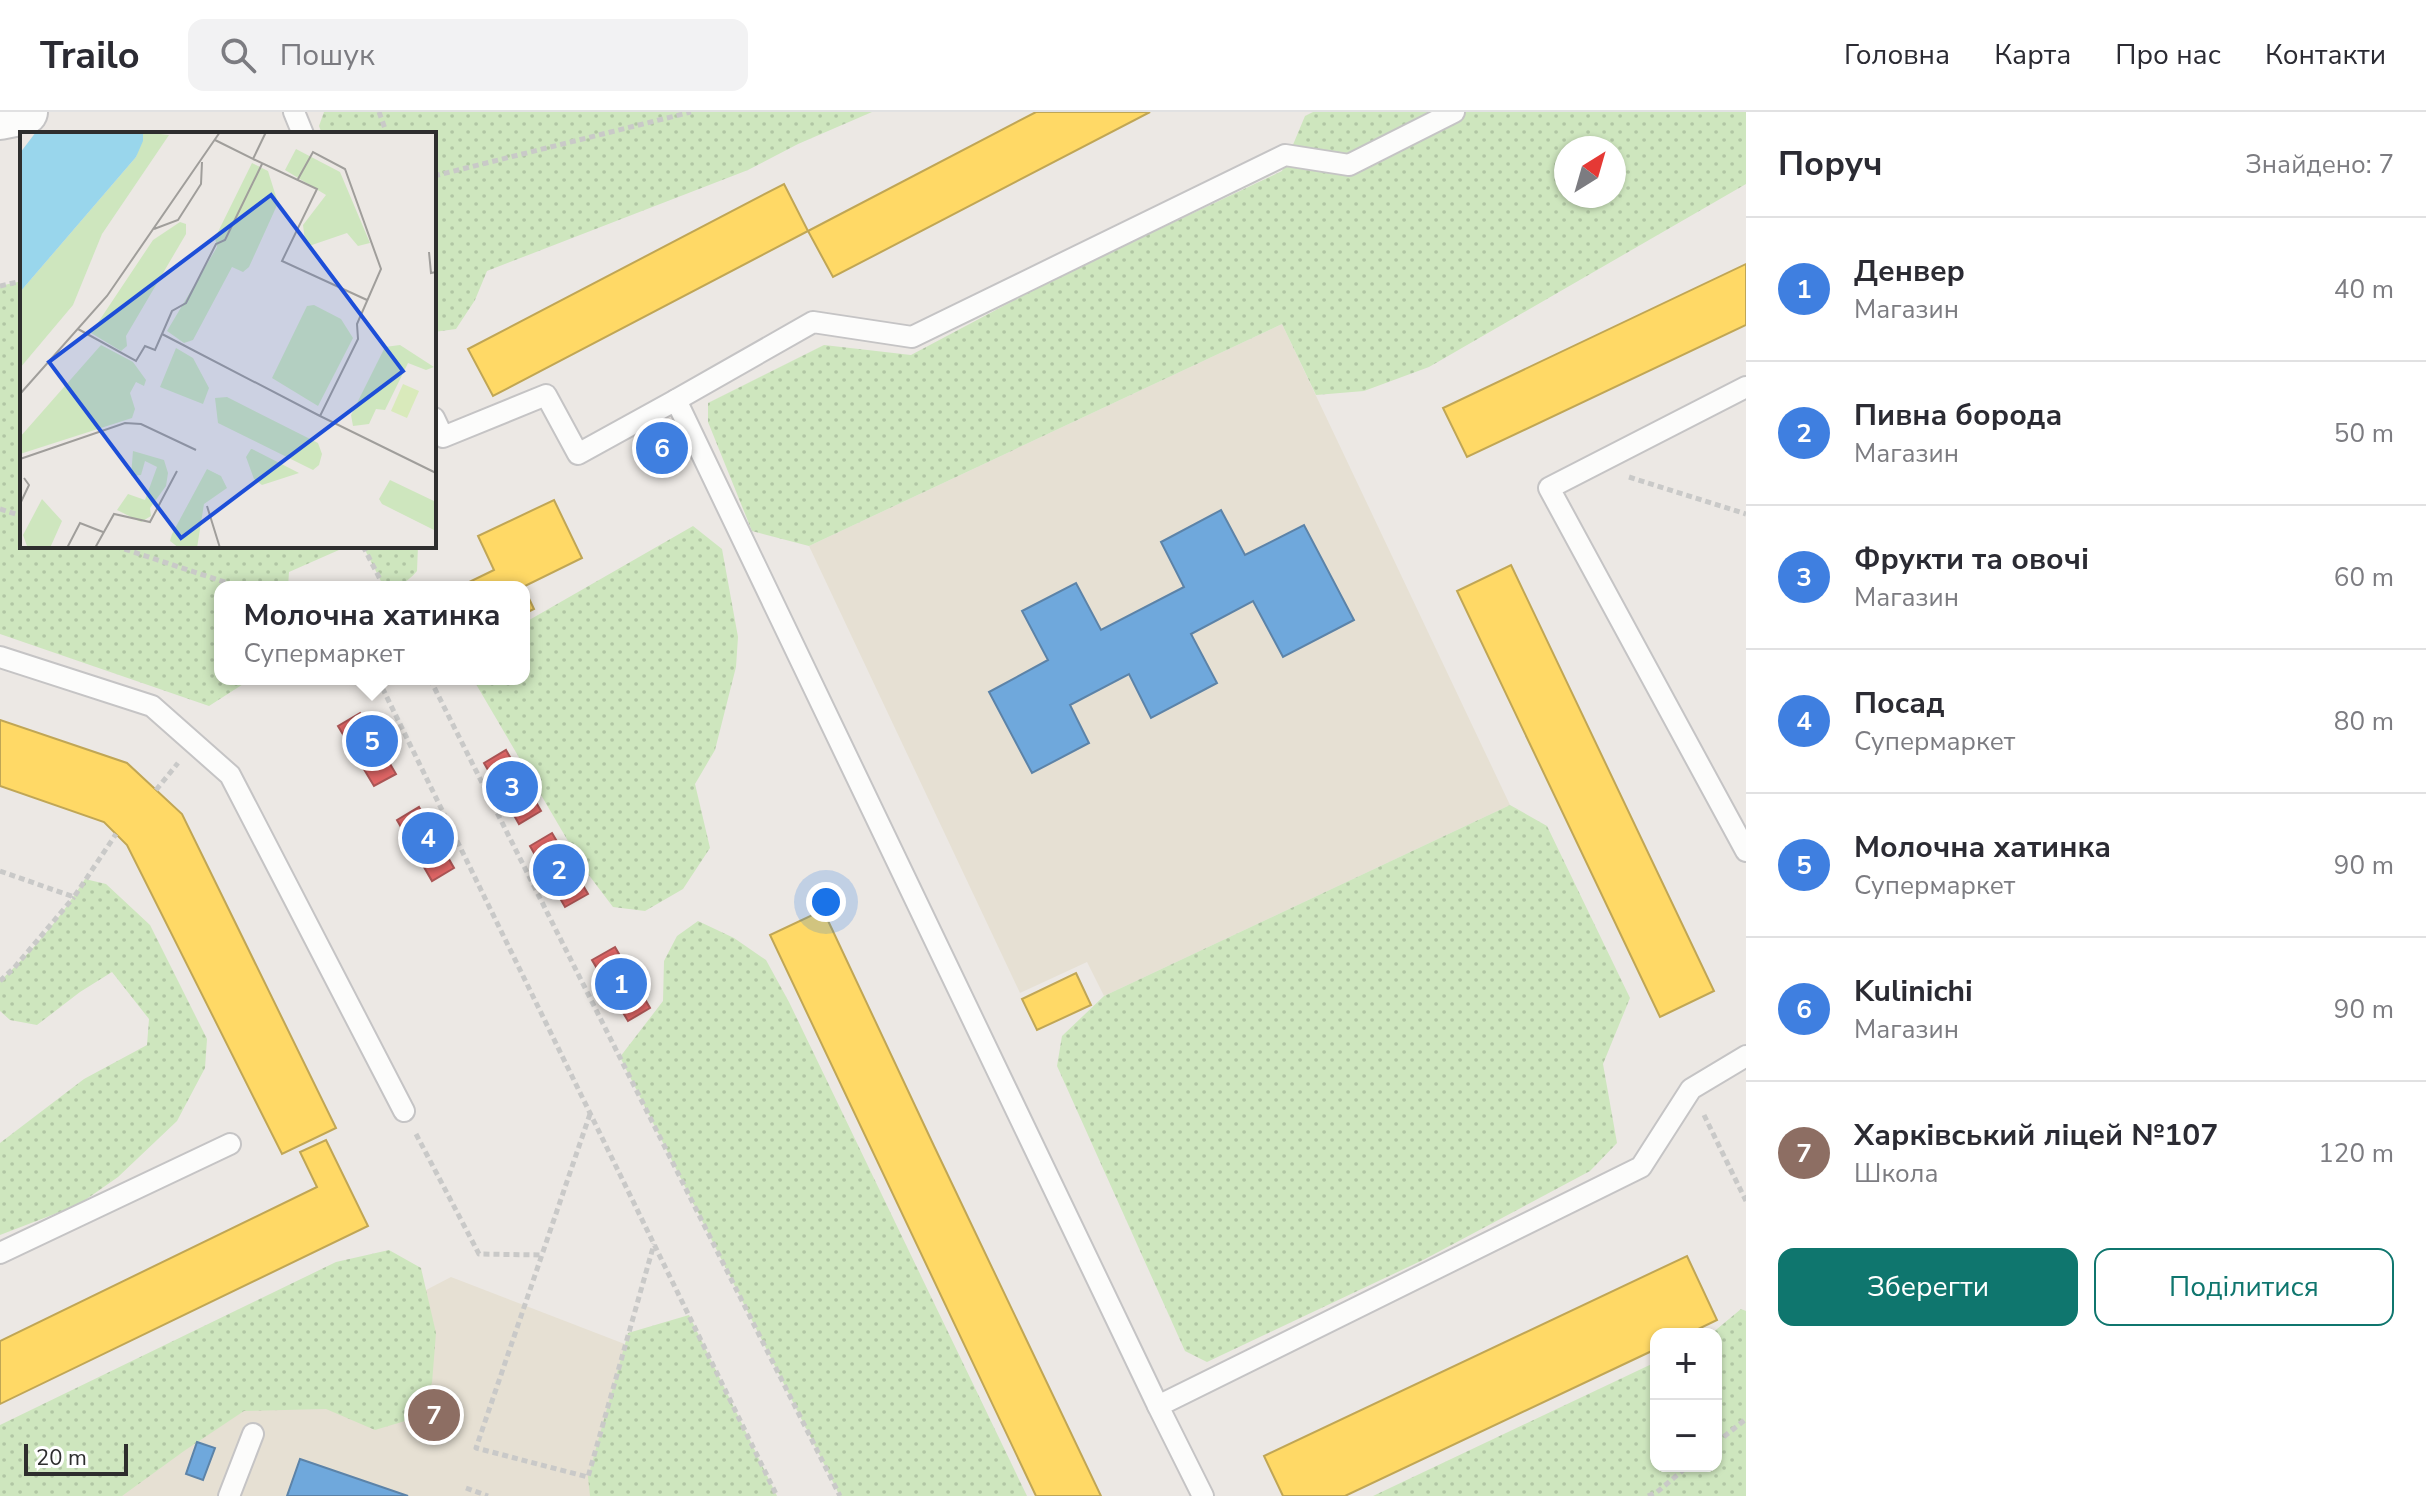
<!DOCTYPE html>
<html lang="uk">
<head>
<meta charset="utf-8">
<style>
	:root { --surface:#fff; --page:#f2f2f3; --text:#2b2b33; --muted:#7c7c81; --line:#e1e1e2; --accent:#0f766e }
	body { margin:0; font-family:"Nunito Sans",sans-serif; background:var(--page); color:var(--text) }
	.controls { position:absolute; right:24px; bottom:24px; display:grid; overflow:hidden; border-radius:16px; box-shadow:0 2px 6px #0004 }
	.controls button { width:72px; height:72px; display:grid; place-items:center; padding:0; border:0; border-bottom:2px solid var(--line); background:var(--surface); color:var(--text); font:40px sans-serif }
	.compass { position:absolute; left:1554px; top:24px; width:72px; height:72px; border-radius:50%; background:var(--surface); box-shadow:0 2px 6px #0004; rotate:37deg }
	.scale { position:absolute; left:24px; bottom:20px; width:104px; box-sizing:border-box; padding-left:8px; border:4px solid #2e2e2e; border-top:0; font-size:22px; line-height:28px; white-space:nowrap; color:#2e2e2e; -webkit-text-stroke:6px #fff; paint-order:stroke }
	.you { position:absolute; left:826px; top:790px; width:28px; height:28px; margin:-20px; border:6px solid #fff; border-radius:50%; background:#1a73e8; box-shadow:0 0 0 12px #1a73e833 }
	.badge { display:grid; place-items:center; width:52px; height:52px; border-radius:50%; background:var(--accent); color:#fff; font-size:26px; font-weight:700 }
	.pin { position:absolute; translate:-50% -50%; border:4px solid #fff; box-shadow:0 2px 8px #0006 }
	.popup { position:absolute; left:214px; top:469px; width:316px; height:104px; box-sizing:border-box; display:grid; place-content:center; border-radius:16px; background:var(--surface); filter:drop-shadow(0 2px 6px #0005); font-size:26px; white-space:nowrap; color:var(--muted) }
	.popup b { font-size:30px; color:var(--text) }
	.popup::after { content:''; position:absolute; left:50%; top:100%; margin-left:-16px; border:16px solid transparent; border-top-color:var(--surface) }
	.list { margin:0; padding:0; list-style:none }
	h2 { display:flex; justify-content:space-between; align-items:center; height:104px; margin:0; padding:0 32px; font-size:34px }
	h2 small { font-size:26px; font-weight:400; color:var(--muted) }
	.list li { display:grid; grid-template-columns:52px 1fr auto; gap:24px; align-items:center; box-sizing:border-box; height:144px; padding:0 32px; border-top:2px solid var(--line) }
	.list b { display:block; font-size:30px; white-space:nowrap }
	.list p { margin:0; font-size:26px; white-space:nowrap; color:var(--muted) }
	.list em { font-size:26px; font-style:normal; color:var(--muted) }
	.actions { display:flex; gap:16px; padding:24px 32px }
	.actions a { flex:1; padding:18px 0; border:2px solid var(--accent); border-radius:16px; text-align:center; font-size:28px; color:var(--accent) }
	.actions .main { background:var(--accent); color:#fff }
	.icon { flex:none; width:44px; height:44px; fill:none; stroke:currentColor; stroke-width:2; stroke-linecap:round; stroke-linejoin:round }
	.map { position:relative; flex:none; width:1746px; height:1384px; overflow:hidden }
	header { display:flex; align-items:center; gap:48px; box-sizing:border-box; height:112px; padding:0 40px; background:var(--surface); border-bottom:2px solid var(--line) }
	header strong { font-size:38px }
	nav { display:flex; gap:44px; margin-inline-start:auto; font-size:28px }
	.search { width:560px; height:72px; background:var(--page); display:flex; align-items:center; gap:20px; box-sizing:border-box; padding:0 28px; border-radius:16px; color:var(--muted); font-size:30px }
	main { display:flex }
	aside { flex:1; background:var(--surface) }
	.map>svg:first-child { display:block }
	.education { fill:#e6e0d3 }
	.garden { fill:url(#garden-dots); fill-rule:evenodd }
	.homes { fill:#ffd966; stroke:#c0a655; stroke-width:2 }
	.shops { fill:#e06666; stroke:#ab5555; stroke-width:2 }
	.schools { fill:#6fa8dc; stroke:#5c83a8; stroke-width:2 }
	.lines { fill:none; stroke-linecap:round; stroke-linejoin:round }
	.service-casing { stroke:#c5c4c5; stroke-width:24 }
	.tertiary-casing { stroke:#c5c4c5; stroke-width:48 }
	.path { stroke:#c9c9c8; stroke-width:5; stroke-dasharray:6 4; stroke-linecap:butt }
	.service { stroke:#fcfcfb; stroke-width:20 }
	.tertiary { stroke:#fcfcfb; stroke-width:44 }
	.inset-road { fill:none; stroke:#a09e9b; stroke-width:2 }
	.view { fill:#1d4ed8; fill-opacity:0.15; stroke:#1d4ed8; stroke-width:4 }
	.inset-edge { fill:none; stroke:#2e2e2e; stroke-width:4 }
</style>
</head>
<body>
<header>
<strong>Trailo</strong>
<div class="search"><svg class="icon" aria-label="search" viewBox="0 0 24 24"><circle cx="10" cy="10" r="6"/><path d="M15 15l6 6"/></svg>Пошук</div>
<nav><a>Головна</a><a>Карта</a><a>Про нас</a><a>Контакти</a></nav>
</header>
<main>
<div class="map">
<svg width="1746" height="1384" viewBox="0 0 1746 1384">
	<defs>
		<pattern id="garden-dots" width="8" height="8" patternUnits="userSpaceOnUse" patternTransform="scale(2)"><rect width="8" height="8" fill="#cee6be"/><path d="M2 2h.1M6 6h.1" fill="none" stroke="#b1c6a4" stroke-width="1.8" stroke-linecap="round"/></pattern>
	</defs>
	<rect width="100%" height="100%" fill="#ece8e4"/>
	<!-- education -->
	<g class="education">
		<polygon points="1282,212 1510,693 1104,884 1087,850 1020,881 809,434"/>
		<polygon points="451,1165 648,1241 726,1384 60,1384 69,1364"/>
	</g>
	<!-- garden -->
	<g class="garden">
		<polygon points="324,0 872,0 798,32 748,58 487,159 475,188 456,217 434,220 434,22 322,22 319,14"/>
		<path d="M1313,0H1746V72L1429,255L1364,279L1316,283L1282,212L809,434L752,419L708,310V291L824,233L911,243L1060,164L1282,59L1305,4ZM1566,36H1614V84H1566Z"/>
		<polygon points="22,169 22,434 348,434 289,460 288,475 220,475 220,567 251,567 209,594 0,522 0,174"/>
		<polygon points="693,414 722,437 738,525 736,555 715,638 695,672 710,736 683,777 645,799 613,795 585,758 473,567 524,567 524,511"/>
		<path d="M363,434H418L417,459C406,471 400,475 384,475Z"/>
		<polygon points="1510,693 1547,714 1630,886 1603,952 1617,1031 1590,1059 1425,1147 1207,1250 1185,1239 1057,954 1062,924 1104,884"/>
		<path d="M85,767L106,772L150,813L207,927L205,956L177,1009L118,1065L78,1093L0,1123V1031L84,967L147,933L149,907L112,860L80,880L37,913L10,908L0,899V869C32,840 62,804 85,767Z"/>
		<polygon points="698,809 734,826 766,848 789,890 1027,1384 840,1384 620,945 663,889 664,849 677,824"/>
		<polygon points="389,1138 421,1156 436,1221 432,1271 415,1306 375,1318 326,1297 244,1299 184,1339 122,1384 0,1384 0,1313 336,1150"/>
		<polygon points="1741,1197 1746,1199 1746,1384 1373,1384 1656,1250 1656,1354 1716,1354 1716,1222 1711,1222"/>
		<polygon points="689,1203 777,1384 590,1384 588,1365 628,1221"/>
	</g>
	<!-- homes -->
	<g class="homes">
		<polygon points="1036,0 1150,0 833,165 808,119"/>
		<polygon points="784,72 808,119 493,284 468,237"/>
		<polygon points="1746,152 1746,213 1467,345 1443,296"/>
		<polygon points="554,388 582,446 523,475 459,475 494,458 478,424"/>
		<polygon points="1511,453 1714,879 1660,905 1457,479"/>
		<polygon points="524,476 534,497 524,502"/>
		<polygon points="0,608 127,651 182,702 336,1016 282,1042 127,733 104,710 0,674"/>
		<polygon points="823,798 934,1034 1101,1384 1036,1384 770,823"/>
		<polygon points="1076,861 1091,893 1037,918 1022,887"/>
		<polygon points="326,1028 368,1114 0,1292 0,1229 317,1075 300,1040"/>
		<polygon points="1687,1144 1717,1208 1688,1222 1656,1222 1656,1237 1345,1384 1283,1384 1264,1344"/>
	</g>
	<!-- shops -->
	<g class="shops">
		<polygon points="360,601 396,662 374,674 338,614"/>
		<polygon points="506,638 541,699 519,712 484,651"/>
		<polygon points="419,695 454,756 432,769 397,708"/>
		<polygon points="552,721 588,782 565,795 530,734"/>
		<polygon points="615,835 650,896 628,909 592,848"/>
	</g>
	<!-- schools -->
	<g class="schools">
		<polygon points="1221,398 1245,443 1304,413 1354,508 1283,545 1253,489 1191,522 1217,571 1151,606 1129,562 1070,593 1089,631 1032,661 989,580 1048,548 1022,499 1076,471 1101,518 1184,475 1161,430"/>
		<polygon points="197,1330 215,1336 203,1368 186,1362"/>
		<polygon points="300,1347 408,1384 287,1384"/>
	</g>
	<g class="lines">
		<defs>
			<g id="service">
				<polyline points="294,0 303,22"/>
				<polyline points="1746,275 1549,376 1746,739"/>
				<polyline points="676,288 813,210 912,225 1285,43 1349,53 1454,0"/>
				<polyline points="434,306 443,325 546,283 578,342 676,288 1158,1294"/>
				<polyline points="0,545 152,594 230,663 404,999"/>
				<polyline points="0,1141 230,1032"/>
				<polyline points="229,1384 253,1322"/>
				<polyline points="1203,1384 1158,1294 1641,1055 1691,977 1746,944"/>
			</g>
			<polyline id="tertiary" points="0,5 25,0"/>
		</defs>
		<!-- service casing -->
		<use href="#service" class="service-casing"/>
		<!-- tertiary casing -->
		<use href="#tertiary" class="tertiary-casing"/>
		<!-- path -->
		<g class="path">
			<polyline points="379,0 387,22"/>
			<polyline points="434,64 691,0"/>
			<polyline points="0,174 22,169"/>
			<polyline points="1629,365 1746,402"/>
			<polyline points="0,397 22,404"/>
			<polyline points="115,434 240,475"/>
			<polyline points="363,434 384,475"/>
			<polyline points="378,567 777,1384"/>
			<polyline points="430,567 840,1384"/>
			<polyline points="156,678 178,651"/>
			<polyline points="0,759 74,785 116,722"/>
			<polyline points="0,869 14,856 74,785"/>
			<polyline points="590,1002 476,1336 588,1365 654,1132"/>
			<polyline points="1704,1003 1746,1089"/>
			<polyline points="416,1022 479,1142 542,1143"/>
			<polyline points="1716,1331 1746,1307"/>
			<polyline points="466,1376 488,1384"/>
			<polyline points="1648,1384 1657,1380 1688,1354"/>
		</g>
		<!-- service -->
		<use href="#service" class="service"/>
		<!-- tertiary -->
		<use href="#tertiary" class="tertiary"/>
	</g>
	<!-- overview -->
	<g transform="translate(20 20)">
		<rect width="416" height="416" fill="#ece8e4"/>
		<path d="M123,0L149,3L82,102L53,173L0,236V160L116,25ZM22,367L42,389L30,416L7,414L3,403Z" fill="#cee6be"/>
		<path d="M276,17L320,40L350,111L338,114L327,101L289,114L285,109L283,93L306,63L265,38ZM232,31L248,39L258,71L229,135L223,140L212,135L173,208L164,211L147,199L197,115L195,106ZM160,90L166,92V102L106,204L107,214L101,219L71,201L133,108ZM294,173L321,187L333,206L298,274L252,246L287,174ZM81,213L113,230L126,248L124,254L116,250L110,261L115,277L112,286L0,322V305ZM380,213L414,235L406,238L388,231L365,278L356,277L349,292L333,294L331,283L365,215ZM156,216L173,226L189,256L183,272L140,255ZM207,265L298,311L302,322L299,333L293,338L198,291L195,266ZM231,317H232L279,341L242,353L234,347L226,325ZM113,319L144,328L148,341L146,354L130,376L131,384L121,390L97,378L108,362L125,368L137,335L125,329L121,343L111,344ZM187,337L201,344L207,356L184,372L177,416H159L150,409L152,402ZM370,348L416,370V399L362,372L359,367Z" fill="#cee6be"/>
		<path d="M383,252L399,259L387,286L371,279Z" fill="#d9eabb"/>
		<path d="M16,0H123V9L116,25L0,160V21Z" fill="#99d6ec"/>
		<path class="inset-road" d="M195,8L233,27L246,0M233,27L297,57L262,129L347,168M278,47L293,20L325,37L361,137L337,192L338,207L300,284L416,341M134,97L158,88L181,52L182,30M409,120L411,141L416,140M58,197L116,229L125,214L135,218L142,202L300,284M142,202L152,179L166,171L196,112L205,108L242,32M0,262L87,164L200,0M0,327L105,291L121,292L176,318M0,372L9,353L4,346M187,374L200,416M47,416L60,391L83,400M75,416L94,382L130,390L157,339"/>
		<path class="view" d="M251,63L383,239L161,406L29,230Z"/>
		<rect width="416" height="416" class="inset-edge"/>
	</g>
</svg>
<div class="controls">
<button>+</button>
<button>−</button>
</div>
<svg class="compass" viewBox="-18 -18 36 36"><path d="M0-13l5 13h-10z" fill="#e53935"/><path d="M0 13l5-13h-10z" fill="#7c7c81"/></svg>
<div class="scale">20 m</div>
<div class="you"></div>
<div class="pin badge" style="left:621px;top:872px;background:#3f7fe0">1</div>
<div class="pin badge" style="left:559px;top:758px;background:#3f7fe0">2</div>
<div class="pin badge" style="left:512px;top:675px;background:#3f7fe0">3</div>
<div class="pin badge" style="left:428px;top:726px;background:#3f7fe0">4</div>
<div class="pin badge" style="left:372px;top:629px;background:#3f7fe0">5</div>
<div class="popup"><b>Молочна хатинка</b>Супермаркет</div>
<div class="pin badge" style="left:662px;top:336px;background:#3f7fe0">6</div>
<div class="pin badge" style="left:434px;top:1303px;background:#8d6e63">7</div>
</div>
<aside>
<h2>Поруч<small>Знайдено: 7</small></h2>
<ul class="list">
<li><span class="badge" style="background:#3f7fe0">1</span><div><b>Денвер</b><p>Магазин</p></div><em>40 m</em></li>
<li><span class="badge" style="background:#3f7fe0">2</span><div><b>Пивна борода</b><p>Магазин</p></div><em>50 m</em></li>
<li><span class="badge" style="background:#3f7fe0">3</span><div><b>Фрукти та овочі</b><p>Магазин</p></div><em>60 m</em></li>
<li><span class="badge" style="background:#3f7fe0">4</span><div><b>Посад</b><p>Супермаркет</p></div><em>80 m</em></li>
<li><span class="badge" style="background:#3f7fe0">5</span><div><b>Молочна хатинка</b><p>Супермаркет</p></div><em>90 m</em></li>
<li><span class="badge" style="background:#3f7fe0">6</span><div><b>Kulinichi</b><p>Магазин</p></div><em>90 m</em></li>
<li><span class="badge" style="background:#8d6e63">7</span><div><b>Харківський ліцей №107</b><p>Школа</p></div><em>120 m</em></li>
</ul>
<div class="actions"><a class="main">Зберегти</a><a>Поділитися</a></div>
</aside>
</main>
</body>
</html>
